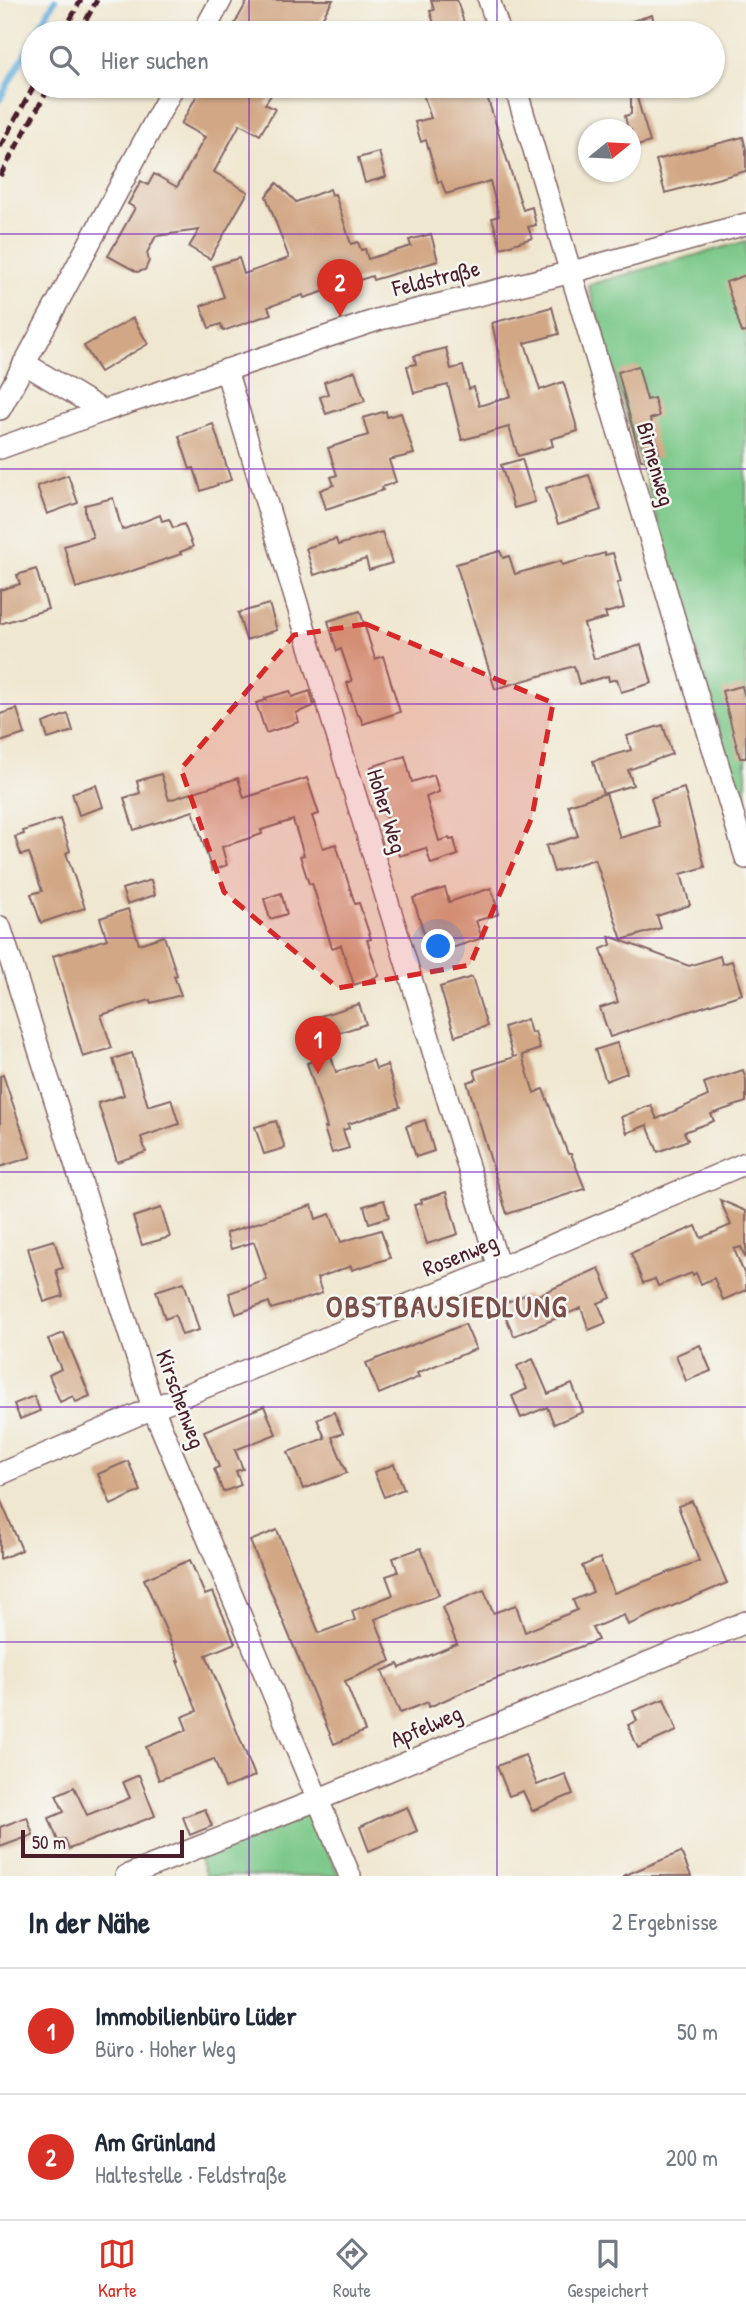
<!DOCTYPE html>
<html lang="de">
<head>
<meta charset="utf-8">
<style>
	:root { --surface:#fff; --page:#f6f6f7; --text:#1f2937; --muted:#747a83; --line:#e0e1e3; --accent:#d93025 }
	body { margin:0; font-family:"Patrick Hand",sans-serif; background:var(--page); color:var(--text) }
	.compass { position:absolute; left:578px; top:119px; width:63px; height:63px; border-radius:50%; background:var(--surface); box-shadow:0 2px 5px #0004; rotate:72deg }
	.scale { position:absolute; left:21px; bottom:18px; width:163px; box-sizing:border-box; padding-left:7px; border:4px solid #4a1f2b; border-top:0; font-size:19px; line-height:24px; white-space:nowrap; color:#4a1f2b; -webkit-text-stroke:5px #f6f6f2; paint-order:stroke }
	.you { position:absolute; left:439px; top:947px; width:24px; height:24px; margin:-18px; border:5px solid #fff; border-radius:50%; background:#1a73e8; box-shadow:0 0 0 10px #1a73e833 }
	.badge { display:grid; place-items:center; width:46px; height:46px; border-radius:50%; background:var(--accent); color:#fff; font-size:23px; font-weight:700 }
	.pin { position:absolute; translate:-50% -58px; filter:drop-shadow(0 2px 4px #0008) }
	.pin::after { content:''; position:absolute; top:37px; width:24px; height:21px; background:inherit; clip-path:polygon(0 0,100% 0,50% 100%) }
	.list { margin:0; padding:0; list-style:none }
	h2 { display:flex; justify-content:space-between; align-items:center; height:91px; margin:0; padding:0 28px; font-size:30px }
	h2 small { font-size:23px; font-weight:400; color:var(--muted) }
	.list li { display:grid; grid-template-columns:46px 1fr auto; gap:21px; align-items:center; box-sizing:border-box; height:126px; padding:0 28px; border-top:2px solid var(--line) }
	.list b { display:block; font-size:26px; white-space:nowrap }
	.list p { margin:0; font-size:23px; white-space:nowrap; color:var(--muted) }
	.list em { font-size:23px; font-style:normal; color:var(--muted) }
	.icon { flex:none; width:38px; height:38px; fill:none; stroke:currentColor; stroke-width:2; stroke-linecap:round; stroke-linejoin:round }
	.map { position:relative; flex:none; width:746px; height:1876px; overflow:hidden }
	.search { position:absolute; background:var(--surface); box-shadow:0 2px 5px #0004; left:21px; right:21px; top:21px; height:77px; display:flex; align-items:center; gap:18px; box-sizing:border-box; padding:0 24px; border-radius:38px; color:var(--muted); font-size:26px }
	.sheet { height:343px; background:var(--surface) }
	nav { display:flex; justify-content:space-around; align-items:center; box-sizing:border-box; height:98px; border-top:2px solid var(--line); background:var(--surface); font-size:19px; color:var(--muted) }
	nav a { display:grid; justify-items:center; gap:4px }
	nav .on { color:var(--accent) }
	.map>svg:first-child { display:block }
	.green { fill:#79c787; stroke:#627359; stroke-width:2 }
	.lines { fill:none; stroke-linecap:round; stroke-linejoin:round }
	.stream { stroke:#66b0de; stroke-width:6 }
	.building { fill:#d2a785 }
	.street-casing { stroke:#846565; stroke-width:24 }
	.street { stroke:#fff; stroke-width:21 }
	.rail { stroke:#4a1f2b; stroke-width:5; stroke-dasharray:10 5; stroke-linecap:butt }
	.marked { fill:#d62828; fill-opacity:0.2; stroke:#d62828; stroke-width:5; stroke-dasharray:14 9; stroke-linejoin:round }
	.grid { fill:none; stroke:#7b2cbf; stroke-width:2; stroke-opacity:0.55 }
	.labels { text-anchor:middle; stroke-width:5; stroke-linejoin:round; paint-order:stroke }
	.street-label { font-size:23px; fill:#4a1f2b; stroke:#f6f6f2 }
	.district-label { font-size:30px; font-weight:bold; letter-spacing:2px; fill:#7a4f4a; stroke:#f6f6f2 }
</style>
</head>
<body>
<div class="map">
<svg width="746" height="1876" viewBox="0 0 746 1876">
	<rect width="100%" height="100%" fill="#f6f6f2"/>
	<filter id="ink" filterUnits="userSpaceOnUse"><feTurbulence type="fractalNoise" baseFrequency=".0143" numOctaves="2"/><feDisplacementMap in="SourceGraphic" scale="14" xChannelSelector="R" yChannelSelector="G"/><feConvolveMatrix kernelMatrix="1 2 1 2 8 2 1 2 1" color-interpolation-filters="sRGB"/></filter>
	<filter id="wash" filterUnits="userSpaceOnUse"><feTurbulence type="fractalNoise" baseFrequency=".00686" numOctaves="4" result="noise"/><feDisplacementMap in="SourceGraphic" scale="28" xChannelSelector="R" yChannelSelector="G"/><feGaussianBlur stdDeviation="1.57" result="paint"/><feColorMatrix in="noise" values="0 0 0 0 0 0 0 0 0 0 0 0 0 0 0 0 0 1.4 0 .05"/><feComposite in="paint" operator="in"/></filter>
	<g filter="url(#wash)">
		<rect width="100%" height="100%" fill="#f0e7d0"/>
		<!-- green -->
		<g class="green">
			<polygon points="746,241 746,821 588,285"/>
			<polygon points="309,1809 339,1876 206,1876 199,1857"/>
		</g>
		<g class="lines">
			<!-- stream -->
			<g class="stream">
				<polyline points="36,33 55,0"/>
				<polyline points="0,99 33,39"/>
			</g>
		</g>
		<g id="blocks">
			<!-- building -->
			<g class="building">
				<polygon points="248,0 333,0 313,33 250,33 234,25"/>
				<polygon points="431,0 457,0 467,33 437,33 430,11 434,10"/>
				<polygon points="652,15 657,33 606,33 605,29"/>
				<polygon points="202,86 277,86 265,104 275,109 260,135 240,124 214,172 248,192 210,259 189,247 199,230 156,236 147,253 149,261 145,270 137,272 108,256 135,208 128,204 141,181 148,185 154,174 177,187 205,137 181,124"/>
				<polygon points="449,86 463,86 466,96 485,90 523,210 532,207 536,225 528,227 532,238 501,248 492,218 499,216 490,181 446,194 441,181 438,182 426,140 421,142 415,122 431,118 423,94"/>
				<polygon points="631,91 635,91 650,142 631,148 631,130 628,130 625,116 631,114"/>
				<polygon points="743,137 746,149 746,171 665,193 656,160"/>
				<polygon points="379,152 386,177 365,183 358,158"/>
				<polygon points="277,183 296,202 330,189 332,195 335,194 351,244 358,242 361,250 365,249 368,259 411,246 409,240 431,234 438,261 373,280 372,276 304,298 303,295 268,307 271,314 223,331 221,324 209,328 201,306 224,297 213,266 239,258 244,274 289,258 266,196"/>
				<polygon points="746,275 746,332 742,333 726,282"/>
				<polygon points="552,307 559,334 525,343 540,390 563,382 564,384 578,431 551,439 553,446 518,456 509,427 462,440 448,385 414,393 407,366 416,364 414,356 446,348 451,369 463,366 469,389 474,387 479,406 511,396 501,365 492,323"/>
				<polygon points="133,318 148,344 100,372 84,346"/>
				<polygon points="638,366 647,400 654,398 659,416 650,419 660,457 649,460 641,460 618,372"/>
				<polygon points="355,371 365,401 326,414 320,397 328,394 324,382"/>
				<polygon points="386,411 387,417 401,413 414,454 389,460 396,482 382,487 383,490 326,509 320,490 334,485 331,477 337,475 328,448 368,435 363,418"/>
				<polygon points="213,424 231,480 201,491 194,468 190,469 179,436"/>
				<polygon points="522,459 535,502 514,508 501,465"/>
				<polygon points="68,475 78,503 47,514 37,486"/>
				<polygon points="589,475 601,510 558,524 546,488"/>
				<polygon points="113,498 122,530 160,515 162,521 169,519 173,528 184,524 193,547 180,552 181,554 129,572 76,588 64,546 93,537 85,513 85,505"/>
				<polygon points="382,532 392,563 369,570 366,559 314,575 306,548 336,539 338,545"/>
				<polygon points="500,551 503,558 509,556 515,574 561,561 562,565 605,553 605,555 613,553 621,582 617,583 624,608 605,613 607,618 584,624 594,659 641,645 652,683 621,692 617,679 609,681 608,676 579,684 574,666 495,689 456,564"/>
				<polygon points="36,569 48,609 0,624 0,590 20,584 17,575"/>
				<polygon points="269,604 277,630 246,640 238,613"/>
				<polygon points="360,611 375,659 383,656 400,712 363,724 359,714 357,715 347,683 352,681 341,649 337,651 328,621"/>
				<polygon points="742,686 746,701 746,758 740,758 722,691"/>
				<polygon points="290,691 292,697 310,691 314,706 296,713 299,722 266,733 256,703 266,700 265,698"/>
				<polygon points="17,709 25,734 0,742 0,714"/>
				<polygon points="68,714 73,731 48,739 43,723"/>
				<polygon points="663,725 672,754 628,770 633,785 603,794 593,761 631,750 627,736"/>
				<polygon points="405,756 412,782 434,775 439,792 426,797 439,841 449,838 450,840 454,839 458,855 431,864 426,848 399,856 371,767"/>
				<polygon points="161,774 169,800 238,778 244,798 307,778 319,814 312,816 323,848 336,844 355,904 359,903 371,939 367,940 379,976 354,985 341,945 332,948 312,883 309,884 300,856 304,855 293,820 261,830 262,834 222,847 227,865 212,871 193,811 134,830 124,798 140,793 137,781"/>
				<polygon points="96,785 103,807 79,815 72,793"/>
				<polygon points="684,788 705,867 681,874 690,905 657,916 661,928 622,940 595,859 554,872 546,846 578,836 568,805 606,793 620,838 659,826 651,798"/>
				<polygon points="60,819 70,851 66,853 85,908 41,923 31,894 42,891 29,853 21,855 15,837 24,834 23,831"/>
				<polygon points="151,880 155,895 127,904 122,889"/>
				<polygon points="445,888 449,902 491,888 499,914 476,921 482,938 433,954 429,942 427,943 413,898"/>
				<polygon points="281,893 287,914 270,919 264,899"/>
				<polygon points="128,909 139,944 164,936 177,975 174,976 181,995 151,1003 150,1000 101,1015 112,1048 83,1057 53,956 107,939 100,918"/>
				<polygon points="609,936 689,966 720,956 722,964 732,961 742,994 610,1037 600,1008 618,1002 601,949 611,945"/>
				<polygon points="472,977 487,1026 455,1036 440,987"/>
				<polygon points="359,1004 366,1024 323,1038 317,1017"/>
				<polygon points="527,1019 531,1033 535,1032 540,1049 522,1055 534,1093 543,1089 568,1154 571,1154 585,1189 507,1214 467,1082 477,1079 474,1070 517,1056 513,1057 504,1027"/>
				<polygon points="617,1043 627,1073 606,1081 595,1050"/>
				<polygon points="132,1053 148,1106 171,1099 179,1124 141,1137 146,1152 117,1162 98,1103 124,1095 113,1059"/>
				<polygon points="331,1056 336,1072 373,1060 376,1069 387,1065 400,1107 348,1124 349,1128 343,1130 349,1148 332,1153 324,1128 327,1128 324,1117 307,1063"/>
				<polygon points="743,1070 746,1080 746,1102 711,1114 714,1121 684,1132 688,1140 658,1152 647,1125 627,1133 621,1117 651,1105 657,1119 708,1096 704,1083"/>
				<polygon points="3,1075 31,1157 0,1167 0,1076"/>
				<polygon points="425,1120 434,1151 416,1157 406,1126"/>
				<polygon points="276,1121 285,1148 264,1154 255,1127"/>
				<polygon points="446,1192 458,1234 427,1244 414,1205 422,1203 421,1200"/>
				<polygon points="384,1200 389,1217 369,1223 364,1206"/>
				<polygon points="720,1200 746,1211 746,1259 741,1247 734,1249 746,1278 746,1290 723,1300 714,1278 701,1284 696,1273 693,1275 692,1273 658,1286 655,1279 643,1283 631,1253 696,1226 701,1238 731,1225"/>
				<polygon points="312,1205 316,1219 330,1214 341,1242 381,1230 390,1258 352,1270 351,1266 317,1278 322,1293 311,1297 271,1309 269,1302 236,1314 229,1293 267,1280 254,1242 231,1249 226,1233"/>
				<polygon points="161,1208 170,1237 142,1245 133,1217"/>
				<polygon points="54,1240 63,1268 56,1270 63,1296 44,1302 28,1248"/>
				<polygon points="599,1268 611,1298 598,1303 606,1323 589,1330 581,1308 514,1336 502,1308 506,1306 505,1303 527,1294 528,1298 534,1297"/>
				<polygon points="184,1282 199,1330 182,1335 175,1315 165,1319 156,1291"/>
				<polygon points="465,1324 476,1349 417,1373 419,1377 379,1394 366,1363"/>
				<polygon points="64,1333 90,1396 76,1402 73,1396 60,1402 49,1375 61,1369 48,1339"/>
				<polygon points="700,1345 711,1371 686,1381 676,1355"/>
				<polygon points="533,1359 548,1394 572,1384 583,1412 554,1424 547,1407 521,1418 512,1396 527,1389 517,1366"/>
				<polygon points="34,1396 40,1411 20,1419 14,1404"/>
				<polygon points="264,1406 276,1434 235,1450 243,1469 236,1471 241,1485 223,1492 214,1469 219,1467 204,1431"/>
				<polygon points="334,1412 343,1433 332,1437 347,1473 303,1489 288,1452 325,1438 317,1419"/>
				<polygon points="128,1461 141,1491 111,1505 98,1474"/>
				<polygon points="394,1464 404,1489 384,1497 374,1472"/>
				<polygon points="0,1499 22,1550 0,1559"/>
				<polygon points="692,1501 727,1583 628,1625 624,1615 592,1628 598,1640 479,1685 429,1707 428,1702 400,1713 382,1671 398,1664 400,1668 457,1644 442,1607 484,1590 493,1613 516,1605 525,1632 577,1610 573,1600 593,1592 582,1566 600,1558 614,1593 699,1561 678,1506"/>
				<polygon points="277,1530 319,1633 355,1620 352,1611 393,1595 386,1576 398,1572 393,1558 421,1548 439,1595 375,1619 391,1661 345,1681 365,1731 334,1744 250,1541"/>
				<polygon points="190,1560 205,1595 213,1592 235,1643 206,1655 255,1776 225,1788 214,1759 159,1780 146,1747 187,1730 182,1717 197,1711 177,1661 179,1661 144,1579"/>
				<polygon points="664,1699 677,1731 638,1748 628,1725 637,1721 633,1711"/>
				<polygon points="525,1755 537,1785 565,1774 573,1794 532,1811 523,1791 509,1796 497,1766"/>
				<polygon points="139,1775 155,1816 69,1849 65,1839 58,1841 49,1818 64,1812 56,1795 74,1787 87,1815 130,1798 123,1782"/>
				<polygon points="407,1807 417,1831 369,1851 360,1827 387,1814 388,1815"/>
				<polygon points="205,1809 212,1826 190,1835 183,1817"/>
				<polygon points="27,1817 33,1835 0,1847 0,1827"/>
				<polygon points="681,1852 691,1876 623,1876"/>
			</g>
		</g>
	</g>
	<g filter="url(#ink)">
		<use href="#blocks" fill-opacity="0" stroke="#846565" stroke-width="2"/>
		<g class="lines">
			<defs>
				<g id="street">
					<polyline points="489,0 500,33"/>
					<polyline points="203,33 221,0"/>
					<polyline points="515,86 746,858"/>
					<polyline points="24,363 103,411"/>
					<polyline points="226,370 499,1268"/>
					<polyline points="0,409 174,86"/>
					<polyline points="0,448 103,411 380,319 572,272 746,224"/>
					<polyline points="0,927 153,1408 350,1876"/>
					<polyline points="0,1474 153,1408 499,1268 746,1163"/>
					<polyline points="126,1876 317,1800 746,1622"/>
				</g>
			</defs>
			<!-- street casing -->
			<use href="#street" class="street-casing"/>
			<!-- street -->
			<use href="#street" class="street"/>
			<!-- rail -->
			<g class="rail">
				<polyline points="63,33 81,0"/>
				<polyline points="79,33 97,0"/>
				<polyline points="0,147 34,86"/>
				<polyline points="0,176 50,86"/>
			</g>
		</g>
	</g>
	<!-- marked area -->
	<path class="marked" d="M366,624L553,703L532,817L470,965L338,988L224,892L181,769L294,635Z"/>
	<!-- grid -->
	<path class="grid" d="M249,0V33M497,0V33M249,86V1876M497,86V1876M0,234H746M0,469H746M0,704H746M0,938H746M0,1172H746M0,1407H746M0,1642H746"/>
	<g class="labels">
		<!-- street labels -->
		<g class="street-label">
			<text transform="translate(436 278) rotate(-14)" y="8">Feldstraße</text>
			<text transform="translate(656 464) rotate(74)" y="8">Birnenweg</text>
			<text transform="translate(387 811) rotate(73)" y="8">Hoher Weg</text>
			<text transform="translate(460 1255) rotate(-22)" y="8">Rosenweg</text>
			<text transform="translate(181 1399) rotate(70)" y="8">Kirschenweg</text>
			<text transform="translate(426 1726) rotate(-23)" y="8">Apfelweg</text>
		</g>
		<!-- district labels -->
		<g class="district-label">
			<text x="447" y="1317">OBSTBAUSIEDLUNG</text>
		</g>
	</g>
</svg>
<svg class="compass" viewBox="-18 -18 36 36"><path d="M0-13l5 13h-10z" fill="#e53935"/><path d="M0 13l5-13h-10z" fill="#747a83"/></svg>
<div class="scale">50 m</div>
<div class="you"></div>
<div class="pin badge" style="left:318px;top:1074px">1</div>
<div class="pin badge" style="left:340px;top:317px">2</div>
<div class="search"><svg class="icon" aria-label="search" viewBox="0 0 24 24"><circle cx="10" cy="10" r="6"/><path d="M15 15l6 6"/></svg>Hier suchen</div>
</div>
<section class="sheet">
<h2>In der Nähe<small>2 Ergebnisse</small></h2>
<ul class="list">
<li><span class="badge">1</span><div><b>Immobilienbüro Lüder</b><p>Büro · Hoher Weg</p></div><em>50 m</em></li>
<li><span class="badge">2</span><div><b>Am Grünland</b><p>Haltestelle · Feldstraße</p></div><em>200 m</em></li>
</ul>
</section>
<nav>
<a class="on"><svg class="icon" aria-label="map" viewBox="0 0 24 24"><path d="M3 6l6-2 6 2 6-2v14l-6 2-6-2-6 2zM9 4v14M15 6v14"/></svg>Karte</a>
<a><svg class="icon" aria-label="directions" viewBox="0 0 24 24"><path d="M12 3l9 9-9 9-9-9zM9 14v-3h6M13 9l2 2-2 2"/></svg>Route</a>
<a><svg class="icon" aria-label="saved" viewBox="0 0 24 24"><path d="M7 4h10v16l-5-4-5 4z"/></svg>Gespeichert</a>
</nav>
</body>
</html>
